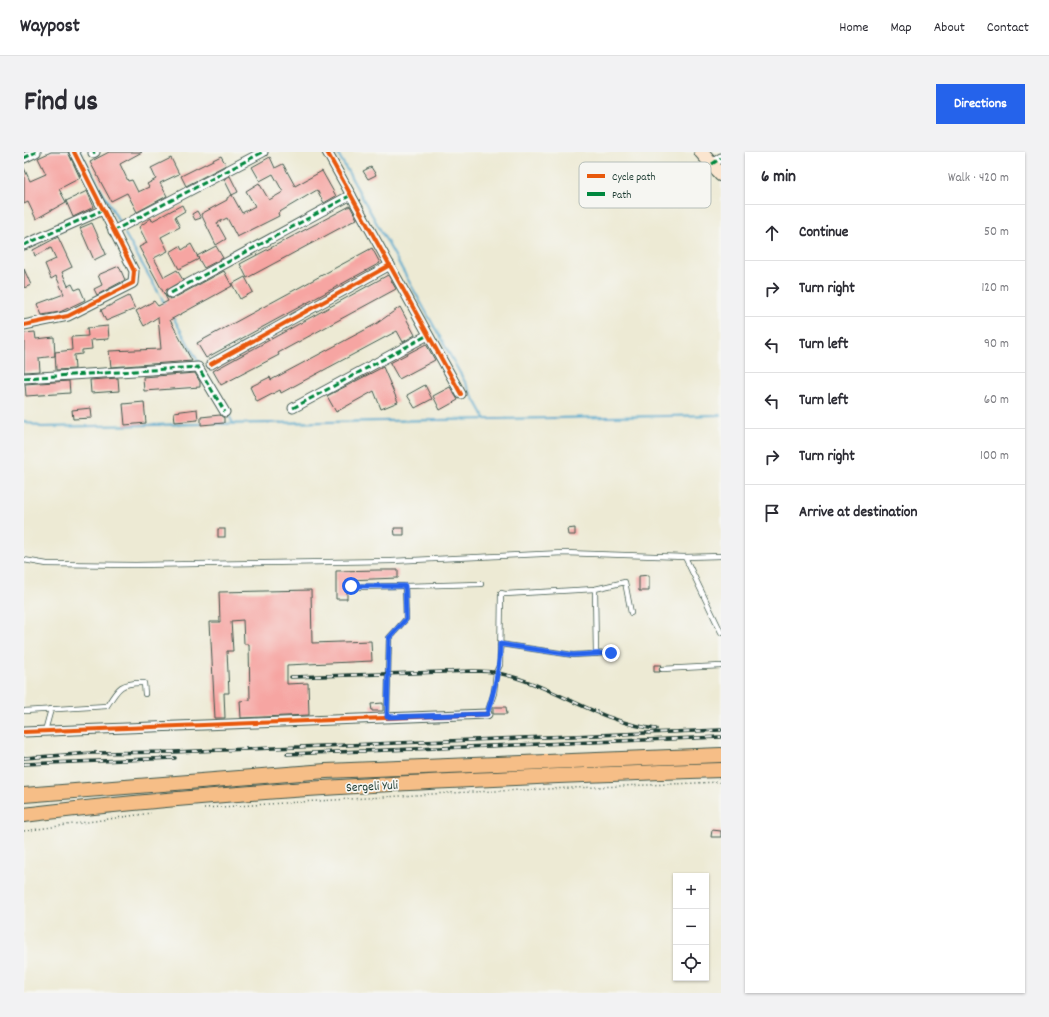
<!DOCTYPE html>
<html lang="en">
<head>
<meta charset="utf-8">
<style>
	:root { --surface:#fff; --page:#f2f2f3; --text:#2b2b33; --muted:#7c7c81; --line:#e1e1e2; --accent:#2563eb }
	body { margin:0; font-family:Dekko,sans-serif; background:var(--page); color:var(--text) }
	.controls { position:absolute; right:12px; bottom:12px; display:grid; overflow:hidden; border-radius:0px; box-shadow:0 1px 3px #0004 }
	.controls button { width:36px; height:36px; display:grid; place-items:center; padding:0; border:0; border-bottom:1px solid var(--line); background:var(--surface); color:var(--text); font:20px sans-serif }
	.stop { position:absolute; width:12px; height:12px; margin:-9px; border:3px solid #2563eb; border-radius:50%; background:#fff }
	.stop.end { background:#2563eb; border-color:#fff; box-shadow:0 1px 4px #0008 }
	.list { margin:0; padding:0; list-style:none }
	h2 { display:flex; justify-content:space-between; align-items:center; height:52px; margin:0; padding:0 16px; font-size:17px }
	h2 small { font-size:13px; font-weight:400; color:var(--muted) }
	.list li { display:grid; grid-template-columns:26px 1fr auto; gap:12px; align-items:center; box-sizing:border-box; height:56px; padding:0 16px; border-top:1px solid var(--line) }
	.list b { display:block; font-size:15px; white-space:nowrap }
	.list em { font-size:13px; font-style:normal; color:var(--muted) }
	.icon { flex:none; width:22px; height:22px; fill:none; stroke:currentColor; stroke-width:2; stroke-linecap:round; stroke-linejoin:round }
	.map { position:relative; flex:none; width:697px; height:841px; overflow:hidden; border-radius:0px }
	header { display:flex; align-items:center; gap:24px; box-sizing:border-box; height:56px; padding:0 20px; background:var(--surface); border-bottom:1px solid var(--line) }
	header strong { font-size:19px }
	nav { display:flex; gap:22px; margin-inline-start:auto; font-size:14px }
	.intro { display:flex; align-items:center; justify-content:space-between; box-sizing:border-box; height:96px; padding:0 24px }
	h1 { margin:0; font-size:28px }
	.button { padding:10px 18px; border-radius:0px; background:var(--accent); color:#fff; font-size:14px; font-weight:700 }
	main { display:flex; gap:24px; padding:0 24px }
	aside { flex:1; background:var(--surface); border-radius:0px; box-shadow:0 1px 3px #0004 }
	.map>svg:first-child { display:block }
	.lines { fill:none; stroke-linecap:round; stroke-linejoin:round }
	.stream { stroke:#4fa6cc; stroke-width:2 }
	.building { fill:#f6a5a2 }
	.lane-casing { stroke:#3e574c; stroke-width:6 }
	.street-casing { stroke:#3e574c; stroke-width:11 }
	.secondary-casing { stroke:#3e574c; stroke-width:15 }
	.primary-casing { stroke:#3e574c; stroke-width:16 }
	.path { stroke:#3e574c; stroke-width:1.5; stroke-dasharray:1 3; stroke-linecap:butt }
	.lane { stroke:#fff; stroke-width:4.5 }
	.street { stroke:#fff; stroke-width:9 }
	.secondary { stroke:#fbe5cf; stroke-width:13 }
	.primary { stroke:#f6be87; stroke-width:14 }
	.rail-casing { stroke:#1f3d34; stroke-width:3.5 }
	.rail { stroke:#f6f6f2; stroke-width:2; stroke-dasharray:6; stroke-linecap:butt }
	.quiet { stroke:#00873e; stroke-width:3; stroke-dasharray:6 3; stroke-linecap:butt }
	.cycleway-casing { stroke:#f6f6f2; stroke-width:6 }
	.cycleway { stroke:#e8590c; stroke-width:4 }
	.route { stroke:#2563eb; stroke-width:5 }
	.labels { text-anchor:middle; stroke-width:3.5; stroke-linejoin:round; paint-order:stroke }
	.street-label { font-size:13px; fill:#1f3d34; stroke:#f6f6f2 }
	.key { fill:#f6f6f2; stroke:#b6beb9; stroke-width:1 }
	.key-label { font-size:11px; fill:#1f3d34 }
</style>
</head>
<body>
<header>
<strong>Waypost</strong>
<nav><a>Home</a><a>Map</a><a>About</a><a>Contact</a></nav>
</header>
<div class="intro"><h1>Find us</h1><a class="button">Directions</a></div>
<main>
<div class="map">
<svg width="697" height="841" viewBox="0 0 697 841">
	<rect width="100%" height="100%" fill="#f6f6f2"/>
	<filter id="ink" filterUnits="userSpaceOnUse"><feTurbulence type="fractalNoise" baseFrequency=".025" numOctaves="2"/><feDisplacementMap in="SourceGraphic" scale="8" xChannelSelector="R" yChannelSelector="G"/><feConvolveMatrix kernelMatrix="1 2 1 2 8 2 1 2 1" color-interpolation-filters="sRGB"/></filter>
	<filter id="wash" filterUnits="userSpaceOnUse"><feTurbulence type="fractalNoise" baseFrequency=".012" numOctaves="4" result="noise"/><feDisplacementMap in="SourceGraphic" scale="16" xChannelSelector="R" yChannelSelector="G"/><feGaussianBlur stdDeviation="0.9" result="paint"/><feColorMatrix in="noise" values="0 0 0 0 0 0 0 0 0 0 0 0 0 0 0 0 0 1.4 0 .05"/><feComposite in="paint" operator="in"/></filter>
	<g filter="url(#wash)">
		<rect width="100%" height="100%" fill="#edead4"/>
		<g class="lines">
			<!-- stream -->
			<g class="stream">
				<polyline points="56,0 96,71"/>
				<polyline points="313,0 461,266"/>
				<polyline points="101,82 141,152"/>
				<polyline points="149,165 176,213"/>
				<polyline points="204,262 209,271"/>
				<polyline points="0,269 17,275 178,272"/>
				<polyline points="190,272 697,263"/>
			</g>
		</g>
		<g id="blocks">
			<!-- building -->
			<g class="building">
				<polygon points="27,0 44,0 56,26 35,37 42,50 12,67 4,50 0,52 0,16 6,29 22,22 14,6"/>
				<polygon points="85,0 118,0 96,12 104,29 108,28 114,40 125,35 123,32 132,27 127,16 147,6 155,22 136,31 143,44 113,60 103,41 87,49 66,10"/>
				<polygon points="197,4 202,13 162,34 157,24"/>
				<polygon points="246,5 251,16 259,12 271,34 298,19 312,44 300,51 293,38 254,61 255,64 213,85 203,66 193,71 202,87 192,93 177,62 203,48 203,46 208,43 218,61 231,54 222,39 235,31 245,48 259,40 249,22 236,29 228,15"/>
				<polygon points="347,15 352,23 344,27 339,19"/>
				<polygon points="206,24 214,40 208,43 200,27"/>
				<polygon points="63,39 70,55 49,65 42,49"/>
				<polygon points="158,53 161,59 151,65 156,75 137,85 144,99 130,106 140,125 153,118 159,128 142,138 142,144 146,147 150,146 200,119 208,134 146,168 168,209 87,215 85,199 137,197 134,165 120,174 112,159 130,149 134,154 144,149 115,95 123,91 115,75 127,66 128,69"/>
				<polygon points="326,54 333,67 223,126 216,112"/>
				<polygon points="173,59 177,66 171,68 168,62"/>
				<polygon points="68,71 82,102 70,108 56,76"/>
				<polygon points="34,85 48,115 38,120 44,134 48,132 51,138 56,136 61,148 36,160 18,163 13,152 40,142 32,124 27,127 21,112 32,107 27,96 11,104 9,98"/>
				<polygon points="167,92 175,107 155,117 146,100 156,94 158,98"/>
				<polygon points="192,94 199,106 180,116 173,104"/>
				<polygon points="348,96 356,111 182,206 173,191"/>
				<polygon points="95,114 101,128 73,143 70,137 78,133 74,123"/>
				<polygon points="0,117 7,133 0,136"/>
				<polygon points="364,123 372,137 254,201 255,203 197,233 189,219"/>
				<polygon points="221,125 229,140 216,147 208,132"/>
				<polygon points="105,144 111,157 82,169 77,158"/>
				<polygon points="376,155 391,183 379,190 373,179 257,241 256,238 233,250 226,235 246,225 247,228 352,172"/>
				<polygon points="84,174 85,187 67,188 68,197 58,198 58,202 50,203 51,217 32,218 31,200 48,198 47,185 64,184 63,176"/>
				<polygon points="11,180 12,187 30,185 31,204 15,206 16,219 0,220 0,181"/>
				<polygon points="402,192 411,208 375,227 366,211"/>
				<polygon points="359,215 374,250 357,257 350,239 312,260 303,244"/>
				<polygon points="171,221 176,230 176,235 120,239 119,225"/>
				<polygon points="94,226 95,239 67,241 66,228"/>
				<polygon points="45,229 46,241 2,244 1,232"/>
				<polygon points="401,233 408,247 391,256 383,243"/>
				<polygon points="426,235 434,248 416,258 409,244"/>
				<polygon points="120,250 122,271 101,273 99,252"/>
				<polygon points="67,256 68,266 49,267 48,258"/>
				<polygon points="173,257 174,268 151,270 150,260"/>
				<polygon points="196,263 200,266 200,271 177,273 177,265"/>
				<polygon points="370,376 380,376 380,383 371,383"/>
				<polygon points="551,376 551,383 544,383 543,377"/>
				<rect x="194" y="377" width="7" height="8"/>
				<polygon points="354,418 374,418 374,426 323,428 323,447 312,447 312,419"/>
				<polygon points="625,423 625,439 615,439 615,424"/>
				<polygon points="287,438 288,491 347,489 348,509 263,513 263,532 284,531 285,563 217,566 216,549 226,548 225,492 220,492 219,468 207,469 209,499 203,499 205,541 200,541 201,566 191,566 186,470 196,470 195,440"/>
				<polygon points="630,513 638,513 635,516 636,520 630,520"/>
				<polygon points="359,551 359,559 348,559 347,552"/>
				<polygon points="469,555 482,555 483,562 469,562"/>
				<polygon points="688,678 697,679 697,685 687,685"/>
			</g>
		</g>
	</g>
	<g filter="url(#ink)">
		<use href="#blocks" fill-opacity="0" stroke="#3e574c" stroke-width="1"/>
		<g class="lines">
			<defs>
				<g id="lane">
					<polyline points="661,405 697,480"/>
					<polyline points="0,408 23,412 111,413 368,409 540,401 661,405 697,404"/>
					<polyline points="327,435 381,434"/>
					<polyline points="571,437 572,502"/>
					<polyline points="476,492 549,503 587,501"/>
					<polyline points="638,517 697,514"/>
					<path d="M0,559L83,554C94,536 97,530 120,531L121,542"/>
					<polyline points="463,562 470,541 472,520 476,513 477,441 481,442 571,437 601,430 607,461"/>
					<polyline points="363,565 365,486 382,467 381,434 457,432"/>
					<polyline points="21,579 27,557"/>
				</g>
				<g id="street">
					<polyline points="303,0 437,242"/>
					<polyline points="69,1 71,0"/>
					<polyline points="0,6 12,0"/>
					<polyline points="688,12 697,6"/>
					<polyline points="89,79 239,0"/>
					<polyline points="0,93 79,58"/>
					<polyline points="147,141 327,43"/>
					<polyline points="0,173 44,164 109,131 110,119 50,0"/>
					<polyline points="187,212 366,113"/>
					<polyline points="0,226 174,215 201,260"/>
					<polyline points="269,256 404,183"/>
					<polyline points="0,580 463,562"/>
				</g>
				<polyline id="secondary" points="677,0 697,23"/>
				<g id="primary">
					<polyline points="0,643 302,619 697,603"/>
					<path d="M0,663C231,635 464,626 697,618"/>
				</g>
			</defs>
			<!-- lane casing -->
			<use href="#lane" class="lane-casing"/>
			<!-- street casing -->
			<use href="#street" class="street-casing"/>
			<!-- secondary casing -->
			<use href="#secondary" class="secondary-casing"/>
			<!-- primary casing -->
			<use href="#primary" class="primary-casing"/>
			<!-- path -->
			<g class="path">
				<polyline points="180,656 424,641 697,630"/>
				<polyline points="0,679 127,661"/>
			</g>
			<!-- lane -->
			<use href="#lane" class="lane"/>
			<!-- street -->
			<use href="#street" class="street"/>
			<!-- secondary -->
			<use href="#secondary" class="secondary"/>
			<!-- primary -->
			<use href="#primary" class="primary"/>
			<defs>
				<g id="rail">
					<path d="M267,525L449,519C457,519 466,519 474,521C528,532 575,571 632,577"/>
					<polyline points="263,602 697,585"/>
					<polyline points="0,606 68,601 149,600 697,578"/>
					<polyline points="0,612 151,606"/>
				</g>
			</defs>
			<!-- rail casing -->
			<use href="#rail" class="rail-casing"/>
			<!-- rail -->
			<use href="#rail" class="rail"/>
			<!-- quiet -->
			<g class="quiet">
				<polyline points="69,1 71,0"/>
				<polyline points="0,6 12,0"/>
				<polyline points="688,12 697,6"/>
				<polyline points="89,79 239,0"/>
				<polyline points="0,93 79,58"/>
				<polyline points="147,141 327,43"/>
				<polyline points="0,226 174,215 201,260"/>
				<polyline points="269,256 404,183"/>
			</g>
			<defs>
				<g id="cycleway">
					<polyline points="303,0 437,242"/>
					<polyline points="0,173 44,164 109,131 110,119 50,0"/>
					<polyline points="187,212 366,113"/>
					<polyline points="0,580 463,562"/>
				</g>
			</defs>
			<!-- cycleway casing -->
			<use href="#cycleway" class="cycleway-casing"/>
			<!-- cycleway -->
			<use href="#cycleway" class="cycleway"/>
		</g>
	</g>
	<g class="lines" filter="url(#ink)">
		<!-- route -->
		<path class="route" d="M327,434H381L382,467L365,486L363,565L463,562C470,540 476,515 476,492L549,503L587,501"/>
	</g>
	<g class="labels">
		<!-- street labels -->
		<g class="street-label">
			<text transform="translate(348 633) rotate(-3)" y="5">Sergeli Yuli</text>
		</g>
	</g>
	<!-- legend -->
	<rect x="555" y="10" width="132" height="46" rx="6" class="key"/>
	<rect x="563" y="22" width="18" height="4" fill="#e8590c"/>
	<rect x="563" y="40" width="18" height="4" fill="#00873e"/>
	<g class="key-label">
		<text x="588" y="28">Cycle path</text>
		<text x="588" y="46">Path</text>
	</g>
</svg>
<div class="controls">
<button>+</button>
<button>−</button>
<button><svg class="icon" aria-label="locate" viewBox="0 0 24 24"><circle cx="12" cy="12" r="6"/><path d="M12 2v4M12 18v4M2 12h4M18 12h4"/></svg></button>
</div>
<div class="stop" style="left:327px;top:434px"></div>
<div class="stop end" style="left:587px;top:501px"></div>
</div>
<aside>
<h2>6 min<small>Walk · 420 m</small></h2>
<ul class="list">
<li><svg class="icon" aria-label="ahead" viewBox="0 0 24 24"><path d="M12 20V5M6 11l6-6 6 6"/></svg><div><b>Continue</b></div><em>50 m</em></li>
<li><svg class="icon" aria-label="right" viewBox="0 0 24 24"><path d="M7 20v-9h11M14 6l5 5-5 5"/></svg><div><b>Turn right</b></div><em>120 m</em></li>
<li><svg class="icon" aria-label="left" viewBox="0 0 24 24"><path d="M17 20v-9H6M10 6l-5 5 5 5"/></svg><div><b>Turn left</b></div><em>90 m</em></li>
<li><svg class="icon" aria-label="left" viewBox="0 0 24 24"><path d="M17 20v-9H6M10 6l-5 5 5 5"/></svg><div><b>Turn left</b></div><em>60 m</em></li>
<li><svg class="icon" aria-label="right" viewBox="0 0 24 24"><path d="M7 20v-9h11M14 6l5 5-5 5"/></svg><div><b>Turn right</b></div><em>100 m</em></li>
<li><svg class="icon" aria-label="arrive" viewBox="0 0 24 24"><path d="M6 21V4h12l-3 4 3 4H6"/></svg><div><b>Arrive at destination</b></div></li>
</ul>
</aside>
</main>
</body>
</html>
